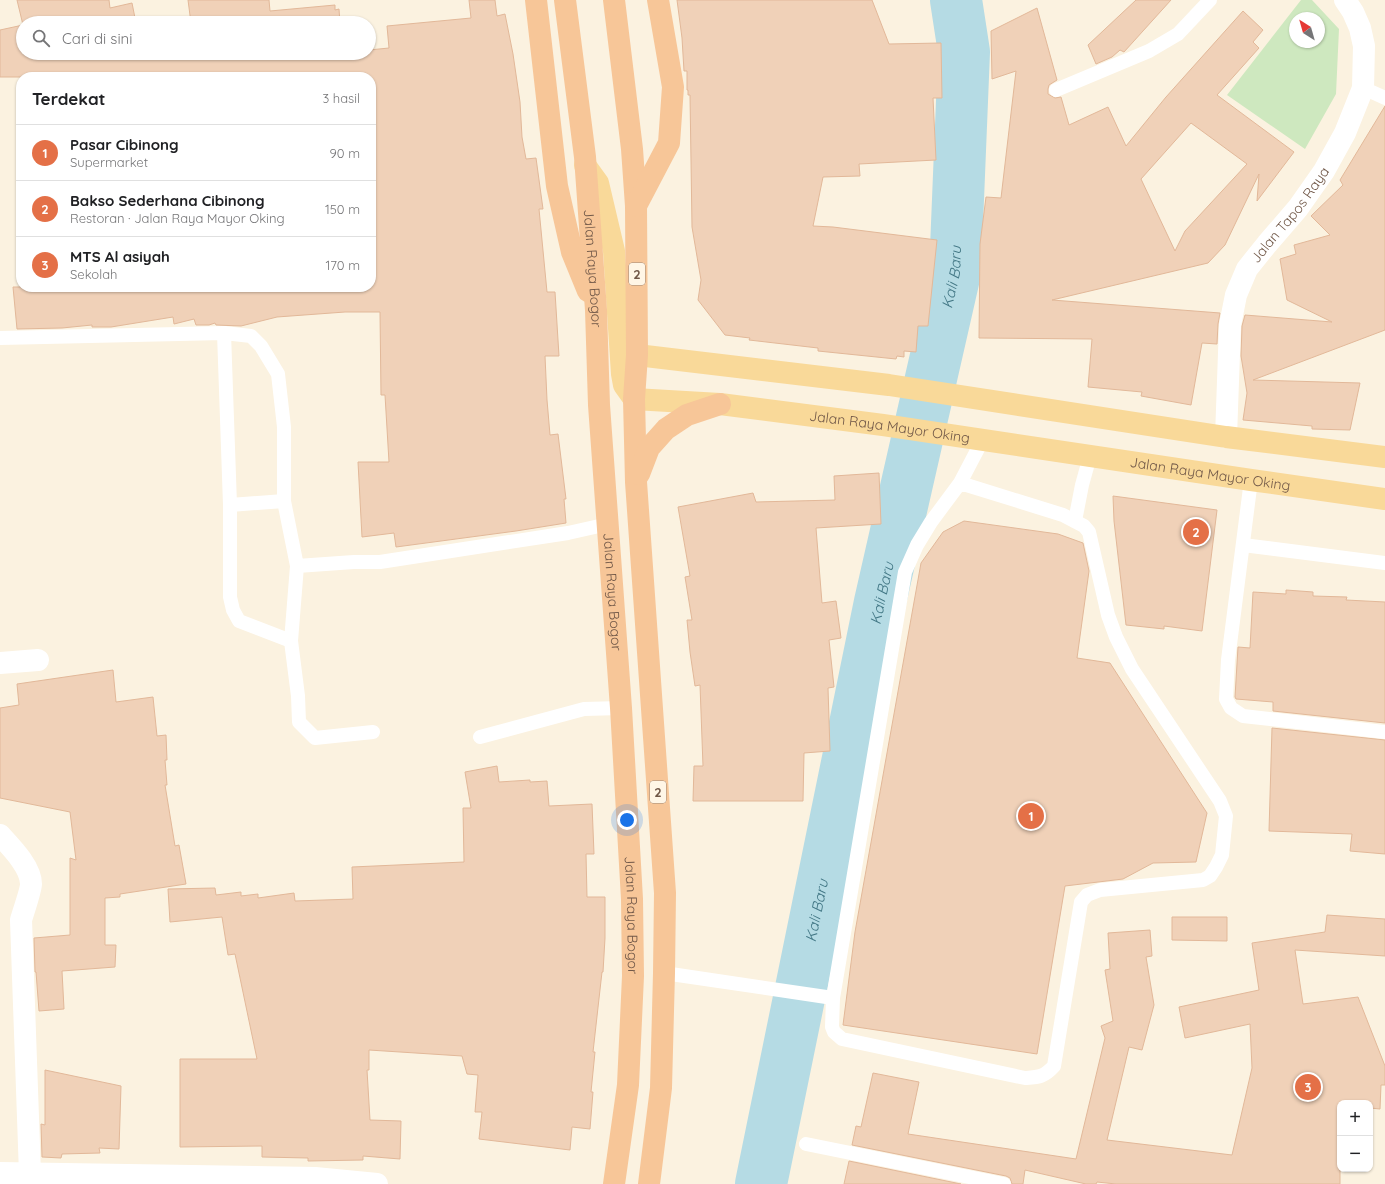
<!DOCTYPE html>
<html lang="id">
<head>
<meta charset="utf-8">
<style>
	:root { --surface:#fff; --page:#f6f6f6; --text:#202124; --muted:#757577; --line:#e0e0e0; --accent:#e47047 }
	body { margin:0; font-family:Quicksand,sans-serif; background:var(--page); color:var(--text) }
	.controls { position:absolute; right:12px; bottom:12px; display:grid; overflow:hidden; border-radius:8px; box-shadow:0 1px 3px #0004 }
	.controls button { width:36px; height:36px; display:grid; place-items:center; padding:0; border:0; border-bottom:1px solid var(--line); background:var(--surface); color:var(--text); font:20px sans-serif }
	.compass { position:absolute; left:1289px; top:12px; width:36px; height:36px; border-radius:50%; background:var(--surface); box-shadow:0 1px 3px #0004; rotate:323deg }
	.you { position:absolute; left:627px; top:820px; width:14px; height:14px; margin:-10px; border:3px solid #fff; border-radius:50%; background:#1a73e8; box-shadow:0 0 0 6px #1a73e833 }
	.badge { display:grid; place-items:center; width:26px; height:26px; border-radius:50%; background:var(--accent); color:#fff; font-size:13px; font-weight:700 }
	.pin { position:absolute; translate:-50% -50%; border:2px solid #fff; box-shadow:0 1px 4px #0006 }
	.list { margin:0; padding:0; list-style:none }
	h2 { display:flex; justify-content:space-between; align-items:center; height:52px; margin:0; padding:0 16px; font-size:17px }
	h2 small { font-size:13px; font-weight:400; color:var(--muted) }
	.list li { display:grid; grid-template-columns:26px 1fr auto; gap:12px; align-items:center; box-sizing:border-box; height:56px; padding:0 16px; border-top:1px solid var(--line) }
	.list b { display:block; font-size:15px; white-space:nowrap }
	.list p { margin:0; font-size:13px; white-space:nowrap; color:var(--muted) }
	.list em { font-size:13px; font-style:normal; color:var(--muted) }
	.icon { flex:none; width:22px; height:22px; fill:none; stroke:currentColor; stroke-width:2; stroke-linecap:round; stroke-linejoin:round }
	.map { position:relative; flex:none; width:1385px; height:1184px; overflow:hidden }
	.search { position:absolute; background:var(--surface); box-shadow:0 1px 3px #0004; left:16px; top:16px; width:360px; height:44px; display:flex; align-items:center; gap:10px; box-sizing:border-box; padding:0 14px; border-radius:22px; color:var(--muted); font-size:15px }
	.panel { position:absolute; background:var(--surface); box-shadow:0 1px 3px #0004; left:16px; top:72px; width:360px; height:220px; border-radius:16px }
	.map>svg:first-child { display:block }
	.green { fill:#cee8bf; fill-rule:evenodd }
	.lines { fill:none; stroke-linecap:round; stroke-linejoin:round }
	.river { stroke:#b5dbe4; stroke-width:52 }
	.building { fill:#f0d1b8; stroke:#e2b899; fill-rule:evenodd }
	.service { stroke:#fff; stroke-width:14 }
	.minor { stroke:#fff; stroke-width:22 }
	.tertiary { stroke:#fff; stroke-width:22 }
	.secondary { stroke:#fff; stroke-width:22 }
	.primary { stroke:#f9d999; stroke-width:22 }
	.trunk { stroke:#f7c698; stroke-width:22 }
	.labels { text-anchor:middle; stroke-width:4; stroke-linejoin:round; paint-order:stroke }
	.shield { fill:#fff6e6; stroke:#9c8777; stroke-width:1 }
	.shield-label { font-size:13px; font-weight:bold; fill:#715848 }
	.street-label { font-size:14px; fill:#715848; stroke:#fff6e6 }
	.water-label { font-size:15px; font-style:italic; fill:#427785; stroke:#fff6e6 }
</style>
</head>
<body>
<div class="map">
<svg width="1385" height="1184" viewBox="0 0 1385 1184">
	<rect width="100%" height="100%" fill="#fbf2e0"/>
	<!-- green -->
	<path class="green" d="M1301,0H1312L1339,29L1336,94L1305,149L1227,95ZM1295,18H1319V42H1295Z"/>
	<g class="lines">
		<!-- river -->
		<path class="river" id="s1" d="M761,1184L880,602L955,273L964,52L956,0"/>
	</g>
	<!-- building -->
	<g class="building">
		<polygon points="17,0 109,0 110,8 132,3 136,23 23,23 23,25"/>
		<polygon points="188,0 269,0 270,11 335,5 335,10 339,9 340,23 191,23"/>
		<polygon points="469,0 495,0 497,16 505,14 513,54 520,102 522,137 526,159 536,158 543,209 539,209 547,292 555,292 559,356 545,356 547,400 550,435 558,434 566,499 564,499 566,523 516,531 396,547 394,533 362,537 358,462 389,462 385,395 381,395 380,312 345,312 277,317 241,326 216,325 215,323 209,325 196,325 194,319 174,324 173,317 111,327 92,327 92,325 62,328 17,329 13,287 371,287 371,77 0,77 0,30 23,25 23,53 369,53 369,50 389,48 387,26 471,18"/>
		<polygon points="677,0 872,0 889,44 941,43 942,98 933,98 936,160 859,164 860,176 823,177 813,226 833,227 937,240 928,326 918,326 916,352 904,351 904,357 897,356 896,359 818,351 818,348 749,340 750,338 725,335 698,300 701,280 692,227 690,95 688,95 688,90 687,90 687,71 684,71 682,38"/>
		<polygon points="1136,0 1171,0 1124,52 1120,50 1112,57 1096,64 1088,45"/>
		<path d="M1037,8L1057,80L1049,85L1048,89V94L1055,98L1061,97L1069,125L1108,107L1126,146L1166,97L1243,11L1263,30L1253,42L1259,48L1217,95L1294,152L1257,201L1259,174L1225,245L1208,263L1052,300L1220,313L1218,324L1217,344L1202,343L1191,405L1141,396L1142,392L1088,387L1092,339L979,338L980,244L986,197L1001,198L1016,71L992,79L991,31ZM1191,123L1247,164L1185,231L1175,251L1141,179Z"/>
		<polygon points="1385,106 1385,330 1253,380 1360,383 1350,430 1312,429 1312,426 1243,420 1247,393 1241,356 1242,326 1245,315 1332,322 1287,300 1280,259 1296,254 1294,245 1330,235 1311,216 1343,185 1340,180"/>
		<polygon points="879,473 881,524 816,528 822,603 836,601 841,638 829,640 834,687 828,688 830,751 804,753 803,801 693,801 694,766 703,766 700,685 695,686 690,652 687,620 692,620 685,577 690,576 678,507 753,493 756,502 835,500 834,476"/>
		<polygon points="1113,496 1217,510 1202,631 1164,626 1164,629 1126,625 1114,521"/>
		<polygon points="964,521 1058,534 1083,543 1089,571 1077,658 1110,663 1207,813 1196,862 1153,863 1123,879 1065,886 1037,1054 843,1025 855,932 921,563 943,532"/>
		<polygon points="1286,590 1313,592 1313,596 1347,597 1346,600 1385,602 1385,723 1273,711 1273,702 1236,699 1235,697 1238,647 1250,648 1253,592 1286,594"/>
		<polygon points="113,670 116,702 153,697 157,736 166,735 167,760 165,760 167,785 165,785 175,846 179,845 186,884 120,894 120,897 105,898 105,945 116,945 115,967 62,971 64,1009 39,1011 36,972 35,972 34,938 70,935 70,858 76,860 70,812 0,798 0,708 19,705 17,684"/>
		<polygon points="1272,728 1385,740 1385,854 1350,851 1352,834 1269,831"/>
		<polygon points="497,766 499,782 530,780 530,782 547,781 549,806 592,804 594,854 586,854 587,897 605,897 605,938 603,972 602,972 593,1052 595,1052 591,1092 593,1092 590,1129 572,1127 570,1150 479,1139 482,1112 475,1112 478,1075 467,1074 462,1056 369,1050 369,1070 367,1070 370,1120 401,1121 400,1159 363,1156 363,1160 308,1161 308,1158 262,1157 262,1146 180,1147 180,1059 257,1059 235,954 228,955 222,917 170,922 168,889 215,888 216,895 241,892 241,896 258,894 258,898 294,893 295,901 353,899 352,867 464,862 463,808 471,808 465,772"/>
		<polygon points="1327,915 1385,919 1385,956 1295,950 1303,1004 1358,997 1385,1066 1385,1085 1381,1085 1380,1109 1370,1108 1370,1103 1340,1103 1340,1184 1116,1184 1097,1182 1096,1184 1086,1184 1025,1170 1023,1184 1012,1184 1010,1178 1006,1176 852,1145 856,1126 861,1127 873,1073 919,1082 908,1134 1076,1159 1105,1038 1101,1026 1113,1021 1105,970 1110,969 1108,933 1150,930 1152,956 1146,957 1154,1005 1142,1050 1129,1047 1107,1140 1232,1155 1252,1068 1250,1024 1185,1038 1179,1007 1259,990 1252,943 1325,932"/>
		<polygon points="1172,917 1227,917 1227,941 1172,940"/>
		<polygon points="45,1070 121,1086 119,1149 99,1148 100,1153 62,1154 61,1158 42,1157 41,1124 45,1125"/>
		<polygon points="849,1161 961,1184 844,1184"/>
	</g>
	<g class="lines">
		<!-- service -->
		<g class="service">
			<polyline points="1363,88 1385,98"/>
			<polyline points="1056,90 1149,51 1178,34 1210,0"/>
			<polyline points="224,333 230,505 230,597 233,610 239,621 291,641 298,696 299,722 315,738 373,732"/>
			<polyline points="0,338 224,333 251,336 261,346 278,374 284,427 284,501 297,566 354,562 380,562 568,533 608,524"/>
			<polyline points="1251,480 1228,660 1226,699 1231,708 1243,716 1385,732"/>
			<path d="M960,483L1063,515L1084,526L1089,532L1108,615L1116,637L1132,669L1220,801L1226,816L1222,855L1216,867L1210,876L1203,880L1100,890L1087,895L1081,902L1054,1066C1044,1077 1039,1077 1025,1078L842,1039L834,1032L832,1027L833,998L905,572L917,545L931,522L960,483L982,441"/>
			<polyline points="230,505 284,501"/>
			<polyline points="1075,521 1082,485 1090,456"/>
			<polyline points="1243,545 1385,563"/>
			<polyline points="291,641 297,566"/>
			<polyline points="480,737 584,709 621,708"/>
			<polyline points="664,973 833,998"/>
			<polyline points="806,1144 1004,1184"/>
		</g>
		<!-- minor -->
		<g class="minor">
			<polyline points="0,663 38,660"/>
			<path d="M0,835C11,847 31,867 31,884C31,890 23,913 21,920L30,1174"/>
		</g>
		<!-- tertiary -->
		<polyline class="tertiary" points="0,1173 315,1178 377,1184"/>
		<!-- secondary -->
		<path class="secondary" id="s2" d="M1226,437L1230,325L1236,295L1247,269L1267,244L1298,208L1324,171L1345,133L1363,88L1364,46L1360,28L1353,12L1345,0"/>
		<!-- primary -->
		<g class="primary">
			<path id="s3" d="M585,165L598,183L614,251L622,374L624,385L634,399L720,404L883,425L1251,480L1385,499"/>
			<polyline points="637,355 889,385 1226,437 1385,457"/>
		</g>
		<!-- trunk -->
		<g class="trunk">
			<polyline points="536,0 557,186 572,252 588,291"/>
			<path id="s4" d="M565,0L585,157L596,310L599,405L621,708L632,899L633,976L628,1085L614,1184"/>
			<polyline points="614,0 632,149 636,206 637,355 634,399 636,482 665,893 664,973 661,1088 649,1184"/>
			<polyline points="636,206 669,143 673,87 658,0"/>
			<polyline points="639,474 649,448 666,429 687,415 720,404"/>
		</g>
	</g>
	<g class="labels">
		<!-- shield labels -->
		<g class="shield">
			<rect x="629" y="263" width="16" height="22" rx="3"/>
			<rect x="650" y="781" width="16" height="22" rx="3"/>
		</g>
		<g class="shield-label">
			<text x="637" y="279">2</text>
			<text x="658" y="797">2</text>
		</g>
		<!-- street labels -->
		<g class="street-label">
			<text dy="5" stroke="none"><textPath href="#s2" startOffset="240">Jalan Tapos Raya</textPath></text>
			<text dy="5" stroke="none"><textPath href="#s4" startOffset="270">Jalan Raya Bogor</textPath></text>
			<text dy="5" stroke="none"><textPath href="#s3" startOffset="501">Jalan Raya Mayor Oking</textPath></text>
			<text dy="5" stroke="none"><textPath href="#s3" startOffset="825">Jalan Raya Mayor Oking</textPath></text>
			<text dy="5" stroke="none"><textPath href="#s4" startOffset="594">Jalan Raya Bogor</textPath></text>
			<text dy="5" stroke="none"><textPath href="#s4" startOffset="918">Jalan Raya Bogor</textPath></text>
		</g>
		<!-- water labels -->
		<g class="water-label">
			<text dy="5" stroke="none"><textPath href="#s1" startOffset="927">Kali Baru</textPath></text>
			<text dy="5" stroke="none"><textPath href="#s1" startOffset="603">Kali Baru</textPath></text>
			<text dy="5" stroke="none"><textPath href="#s1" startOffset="279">Kali Baru</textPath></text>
		</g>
	</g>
</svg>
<div class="controls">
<button>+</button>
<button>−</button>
</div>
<svg class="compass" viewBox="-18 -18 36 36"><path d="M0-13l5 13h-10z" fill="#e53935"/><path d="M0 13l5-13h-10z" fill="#757577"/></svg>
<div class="you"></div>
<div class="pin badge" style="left:1031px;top:816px">1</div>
<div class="pin badge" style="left:1196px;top:532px">2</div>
<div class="pin badge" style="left:1308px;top:1087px">3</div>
<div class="search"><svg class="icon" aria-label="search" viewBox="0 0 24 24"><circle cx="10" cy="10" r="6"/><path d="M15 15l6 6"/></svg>Cari di sini</div>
<section class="panel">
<h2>Terdekat<small>3 hasil</small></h2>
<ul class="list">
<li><span class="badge">1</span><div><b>Pasar Cibinong</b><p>Supermarket</p></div><em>90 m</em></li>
<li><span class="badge">2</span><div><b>Bakso Sederhana Cibinong</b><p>Restoran · Jalan Raya Mayor Oking</p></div><em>150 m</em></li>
<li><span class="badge">3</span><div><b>MTS Al asiyah</b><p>Sekolah</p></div><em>170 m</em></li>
</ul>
</section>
</div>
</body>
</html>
